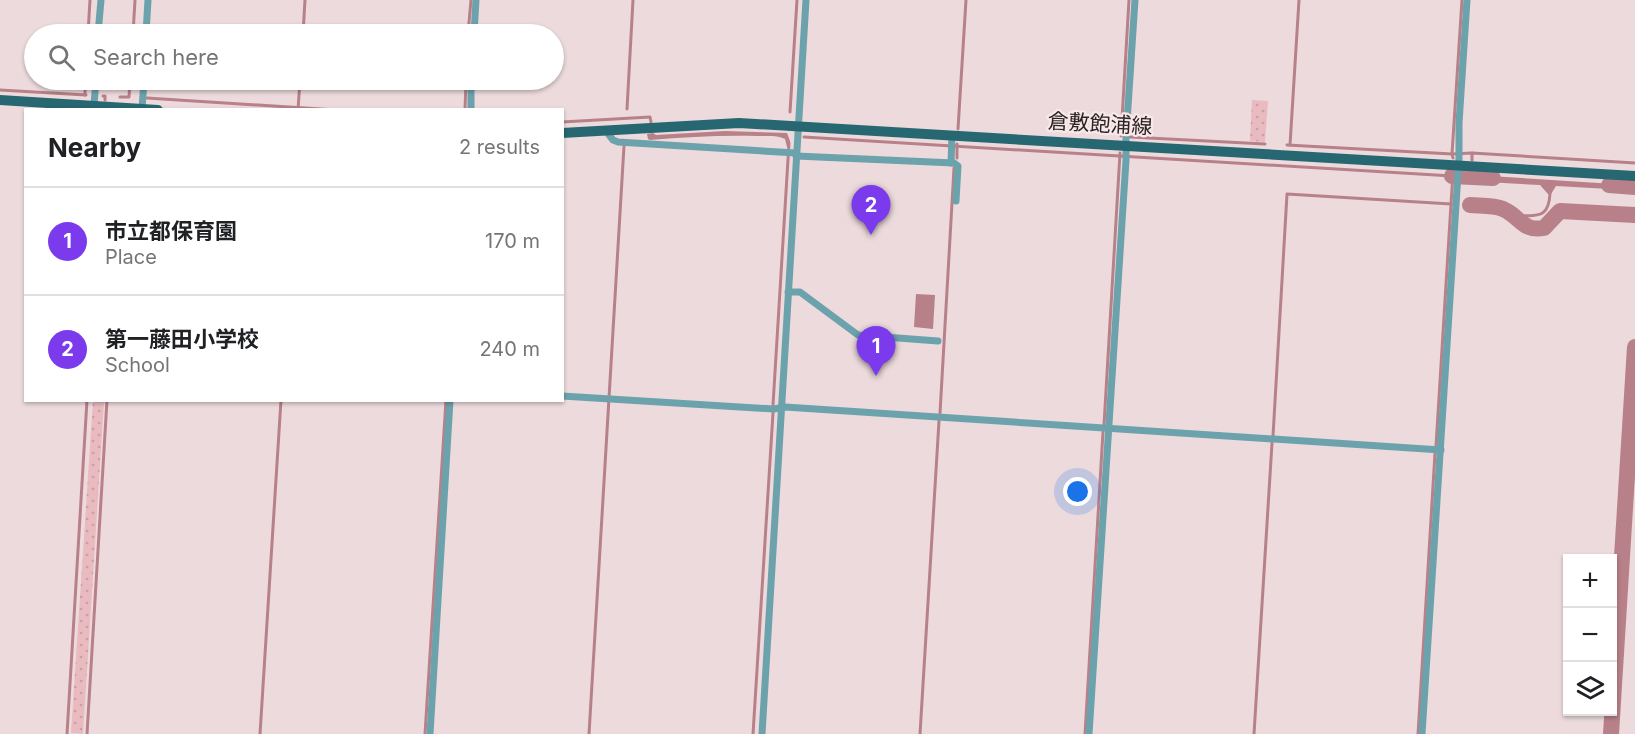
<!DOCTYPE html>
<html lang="en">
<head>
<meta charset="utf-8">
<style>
	:root { --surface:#fff; --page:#f6f6f6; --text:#202124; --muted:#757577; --line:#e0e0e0; --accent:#7c3aed }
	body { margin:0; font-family:Inter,"Noto Sans JP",sans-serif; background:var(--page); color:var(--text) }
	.controls { position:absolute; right:18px; bottom:18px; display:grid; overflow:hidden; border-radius:0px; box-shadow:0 2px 4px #0004 }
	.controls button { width:54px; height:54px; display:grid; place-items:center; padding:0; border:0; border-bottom:2px solid var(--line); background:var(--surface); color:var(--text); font:30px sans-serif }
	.you { position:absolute; left:1078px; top:492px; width:21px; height:21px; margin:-15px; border:4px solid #fff; border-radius:50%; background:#1a73e8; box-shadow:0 0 0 9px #1a73e833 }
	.badge { display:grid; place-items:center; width:39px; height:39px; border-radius:50%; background:var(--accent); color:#fff; font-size:20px; font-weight:700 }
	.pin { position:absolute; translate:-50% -50px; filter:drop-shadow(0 2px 3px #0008) }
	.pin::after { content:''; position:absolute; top:32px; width:21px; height:18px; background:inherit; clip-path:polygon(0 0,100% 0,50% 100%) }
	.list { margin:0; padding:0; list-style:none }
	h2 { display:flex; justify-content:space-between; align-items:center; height:78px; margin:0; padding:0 24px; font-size:26px }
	h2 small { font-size:20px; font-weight:400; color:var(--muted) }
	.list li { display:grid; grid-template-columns:39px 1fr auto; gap:18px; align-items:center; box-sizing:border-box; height:108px; padding:0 24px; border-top:2px solid var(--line) }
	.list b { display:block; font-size:22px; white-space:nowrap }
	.list p { margin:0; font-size:20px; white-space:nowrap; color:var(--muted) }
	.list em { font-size:20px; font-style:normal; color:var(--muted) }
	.icon { flex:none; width:33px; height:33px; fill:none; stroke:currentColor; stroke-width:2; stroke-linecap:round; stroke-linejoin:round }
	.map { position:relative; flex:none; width:1635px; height:734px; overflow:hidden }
	.search { position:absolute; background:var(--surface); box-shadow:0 2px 4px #0004; left:24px; top:24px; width:540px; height:66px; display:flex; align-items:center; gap:15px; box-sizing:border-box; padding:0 21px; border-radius:33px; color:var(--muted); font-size:22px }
	.panel { position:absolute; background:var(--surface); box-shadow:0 2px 4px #0004; left:24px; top:108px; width:540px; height:294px; border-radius:0px }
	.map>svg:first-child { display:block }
	.grass { fill:url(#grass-dots) }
	.water { fill:#b88088 }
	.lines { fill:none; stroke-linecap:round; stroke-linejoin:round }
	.stream { stroke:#b88088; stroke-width:3 }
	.river { stroke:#b88088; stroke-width:16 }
	.street { stroke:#6ca2ac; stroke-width:7 }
	.primary { stroke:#276772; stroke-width:10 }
	.labels { text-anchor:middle; stroke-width:4.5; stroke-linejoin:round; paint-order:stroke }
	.street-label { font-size:21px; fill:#2b2425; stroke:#f9e8ea }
</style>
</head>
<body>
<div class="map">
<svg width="1635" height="734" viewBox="0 0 1635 734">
	<defs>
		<pattern id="grass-dots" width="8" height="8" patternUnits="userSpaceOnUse" patternTransform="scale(1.5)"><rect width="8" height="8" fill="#eabac1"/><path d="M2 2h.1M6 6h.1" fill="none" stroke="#c9a0a6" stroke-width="1.8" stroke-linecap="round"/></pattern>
	</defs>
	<rect width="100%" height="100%" fill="#ecdadc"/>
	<!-- grass -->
	<g class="grass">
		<polygon points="1252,100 1268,101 1265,142 1250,141"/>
		<polygon points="93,401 104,401 83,734 71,733"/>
	</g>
	<!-- water -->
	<g class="water">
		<path d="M725,131L787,133L790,141V147H787L785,139C778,135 767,136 758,136C722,135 686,137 650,140L648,139L647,134L653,133L656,135Z"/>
		<polygon points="1474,175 1630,185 1629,189 1627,190 1556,186 1551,194 1548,194 1540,185 1485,182 1485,180 1475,181 1473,179"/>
		<polygon points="916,294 935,295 933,329 914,327"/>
	</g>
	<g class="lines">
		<!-- stream -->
		<g class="stream">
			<polyline points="88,34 90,0"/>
			<polyline points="133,34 135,0"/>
			<polyline points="303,34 305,0"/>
			<polyline points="468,34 471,0"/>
			<polyline points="0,90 86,95"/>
			<polyline points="85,95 85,80"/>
			<polyline points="103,96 105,96 105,100"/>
			<polyline points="120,97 129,97 130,80"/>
			<polyline points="147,98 336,110"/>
			<polyline points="627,109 633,0"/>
			<polyline points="298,110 300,80"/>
			<polyline points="465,110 466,80"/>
			<polyline points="790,112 797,0"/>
			<polyline points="562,122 650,117 651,122"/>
			<polyline points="958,129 966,0"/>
			<polyline points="1121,136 1129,0"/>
			<polyline points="804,137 1452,176"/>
			<polyline points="1130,137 1265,144"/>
			<polyline points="1287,145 1452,154 1472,153 1635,163"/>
			<polyline points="1290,145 1299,0"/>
			<polyline points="957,158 957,144"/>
			<polyline points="1453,158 1452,154 1462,0"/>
			<polyline points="1472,160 1472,153"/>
			<polyline points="1452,204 1451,204 1453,173"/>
			<path d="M1514,216C1536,215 1549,220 1550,193"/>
			<polyline points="773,405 789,143"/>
			<polyline points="940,413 954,168"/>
			<polyline points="1104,425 1120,153"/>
			<polyline points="1273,436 1287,194 1451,204 1436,446"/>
			<polyline points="67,734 87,400"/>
			<polyline points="87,734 107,400"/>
			<polyline points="260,734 281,400"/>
			<polyline points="425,734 446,400"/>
			<polyline points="589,734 624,146"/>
			<polyline points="753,734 773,413"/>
			<polyline points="920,734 939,421"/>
			<polyline points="1085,734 1103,432"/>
			<polyline points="1254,734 1272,443"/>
			<polyline points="1418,734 1435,453"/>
		</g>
		<!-- river -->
		<g class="river">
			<polyline points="1452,176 1493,178"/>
			<polyline points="1609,185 1635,187"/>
			<path d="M1470,205C1480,206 1493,205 1503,209C1520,216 1522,232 1544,228L1560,211L1635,215"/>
			<polyline points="1611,734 1635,347"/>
		</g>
		<!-- street -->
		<g class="street">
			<polyline points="98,34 101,0"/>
			<polyline points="146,34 148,0"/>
			<polyline points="474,34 476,0"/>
			<polyline points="94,105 96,80"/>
			<polyline points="142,109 144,80"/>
			<polyline points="471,110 471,80"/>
			<polyline points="606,131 613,140 618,142 796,153"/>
			<polyline points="796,156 954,163 958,166 956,201"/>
			<polyline points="951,163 952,135"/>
			<polyline points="788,292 800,292 858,335 938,341"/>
			<polyline points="562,396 774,409 785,407 1441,450"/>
			<polyline points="430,734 450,400"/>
			<polyline points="762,734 806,0"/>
			<polyline points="1089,734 1126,160 1126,137 1135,0"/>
			<polyline points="1422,734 1459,158 1459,123 1467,0"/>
		</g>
		<!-- primary -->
		<g class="primary">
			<polyline points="0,100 158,110"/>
			<polyline points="562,133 739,123 1635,176"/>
		</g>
	</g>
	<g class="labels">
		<!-- street labels -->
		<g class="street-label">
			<text transform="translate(1100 124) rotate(3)" y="7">倉敷飽浦線</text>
		</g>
	</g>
</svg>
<div class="controls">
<button>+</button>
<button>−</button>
<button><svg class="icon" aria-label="layers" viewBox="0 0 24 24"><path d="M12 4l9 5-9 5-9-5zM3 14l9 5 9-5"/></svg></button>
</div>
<div class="you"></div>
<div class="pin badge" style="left:876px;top:376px">1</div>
<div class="pin badge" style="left:871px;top:235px">2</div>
<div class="search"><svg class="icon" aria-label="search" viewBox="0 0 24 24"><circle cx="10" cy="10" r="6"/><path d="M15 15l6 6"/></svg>Search here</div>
<section class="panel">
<h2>Nearby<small>2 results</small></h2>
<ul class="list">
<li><span class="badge">1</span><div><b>市立都保育園</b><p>Place</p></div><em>170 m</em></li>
<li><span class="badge">2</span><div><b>第一藤田小学校</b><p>School</p></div><em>240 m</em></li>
</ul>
</section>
</div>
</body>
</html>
